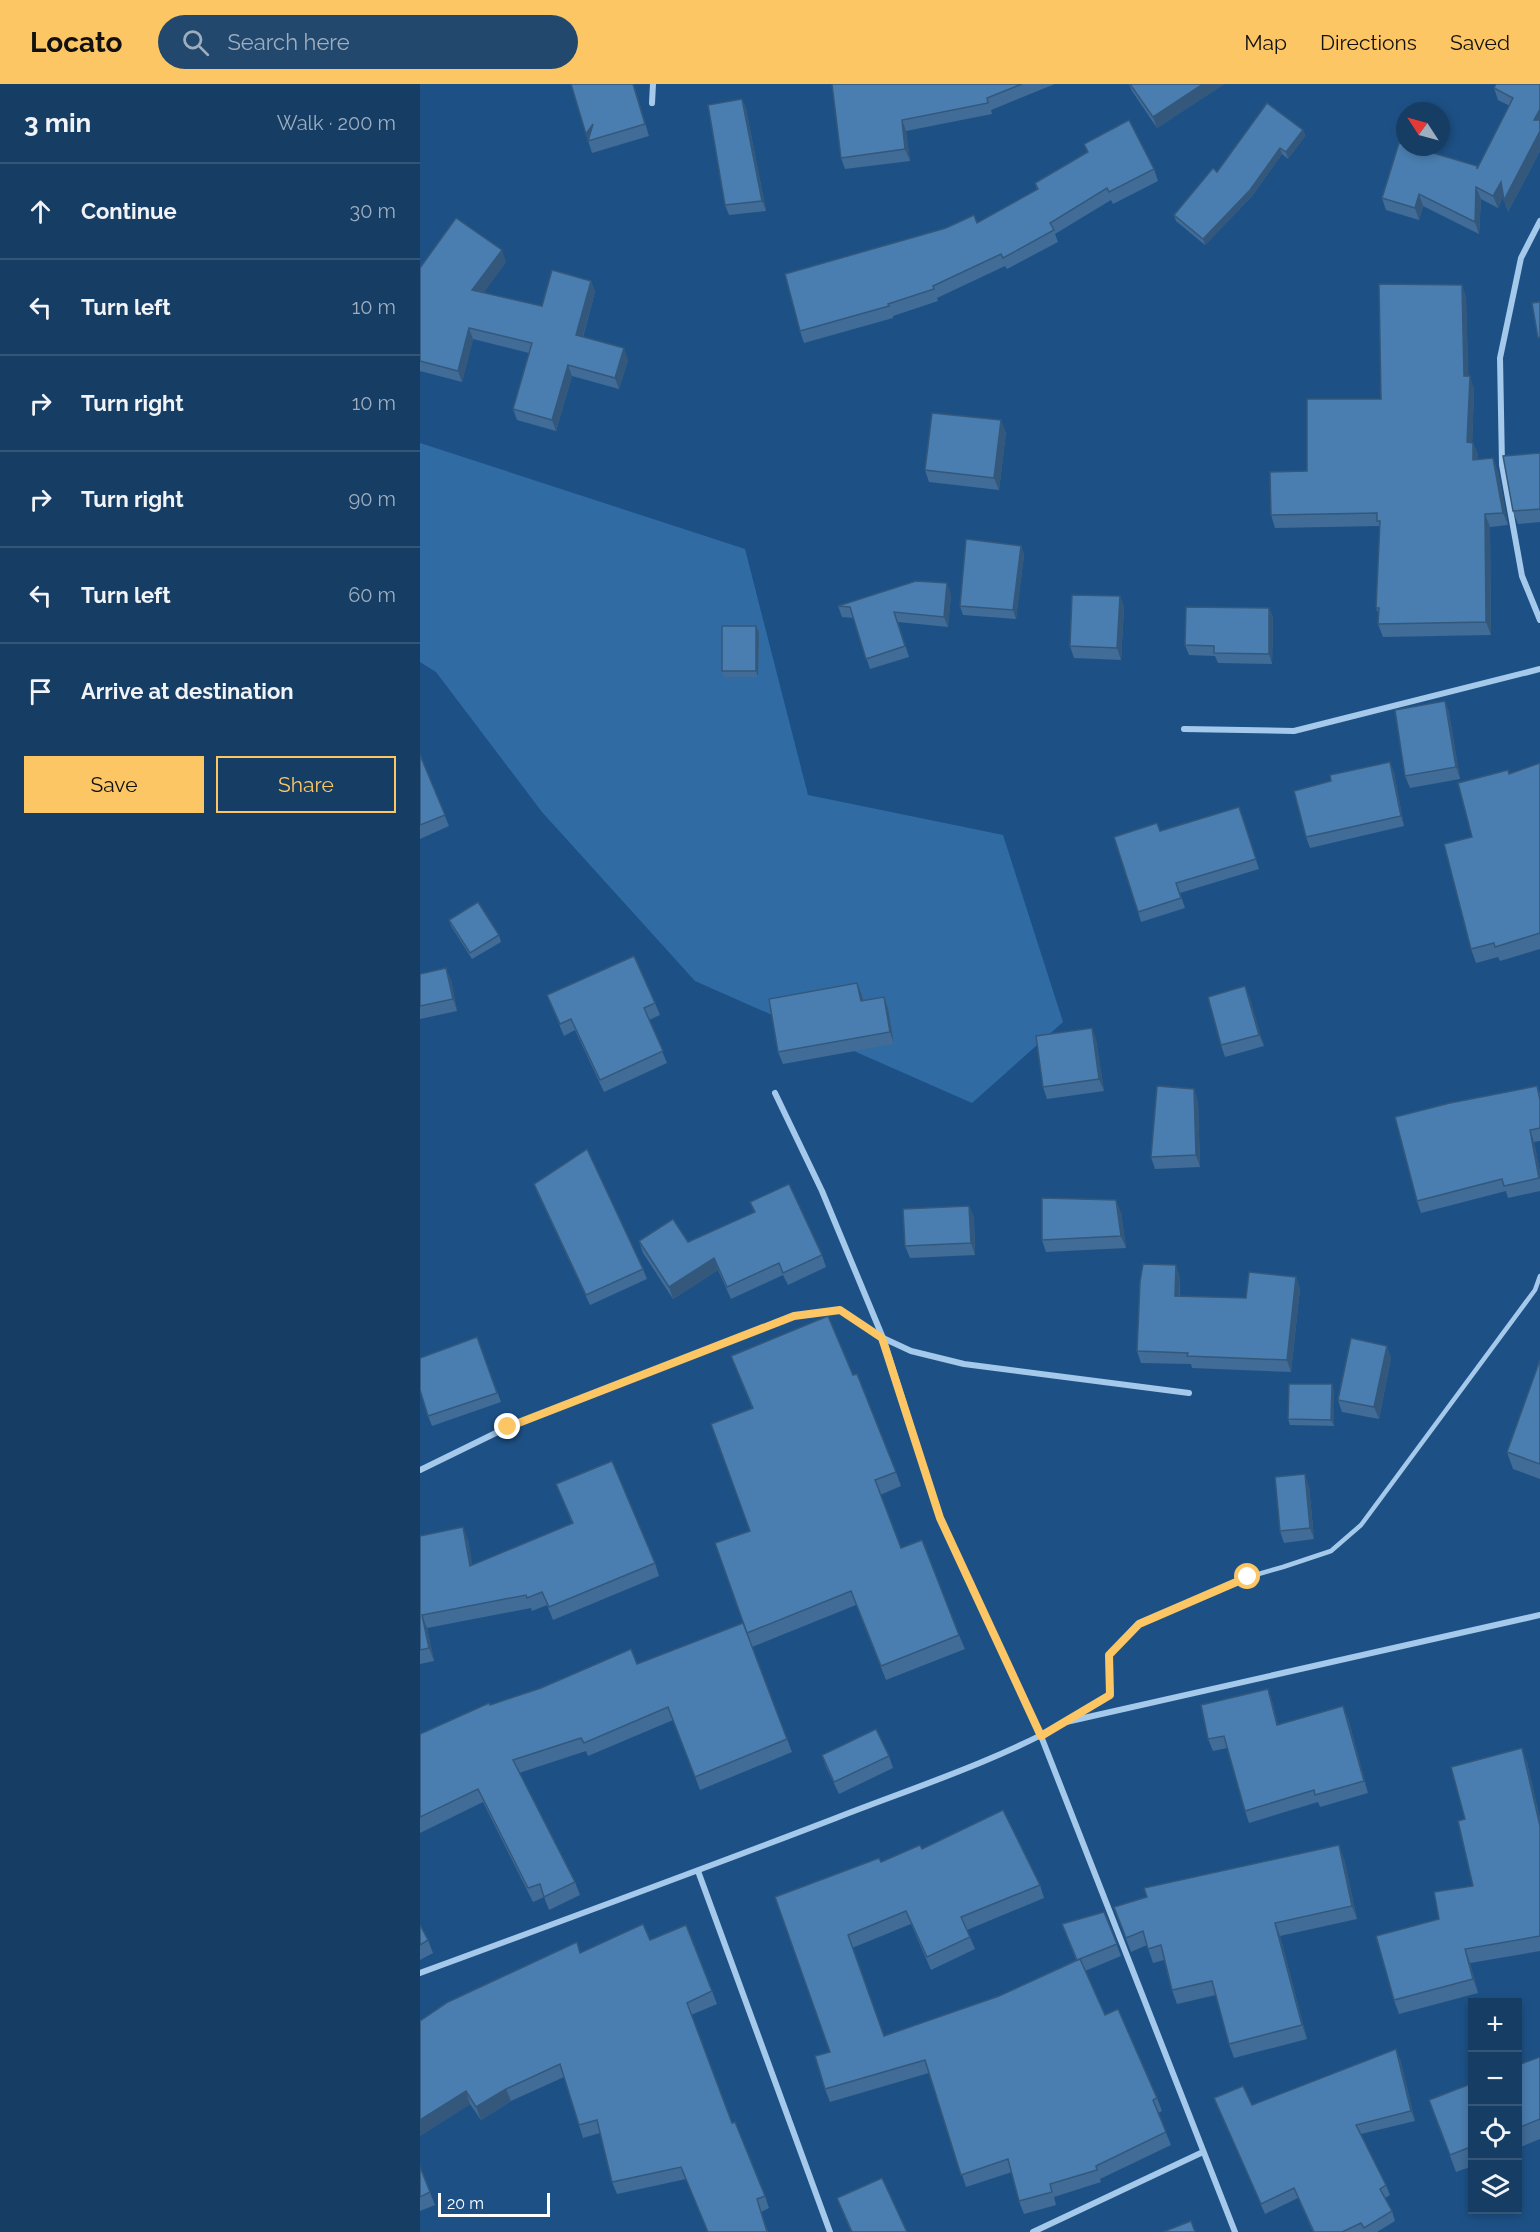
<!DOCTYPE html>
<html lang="en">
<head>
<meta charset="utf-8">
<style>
	:root { --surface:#163d64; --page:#23486d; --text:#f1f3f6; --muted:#9eaebf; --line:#355678; --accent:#fbc663 }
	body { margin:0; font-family:Raleway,sans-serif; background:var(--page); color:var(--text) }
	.controls { position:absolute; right:18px; bottom:18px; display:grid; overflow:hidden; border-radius:0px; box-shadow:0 3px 9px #0003 }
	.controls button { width:54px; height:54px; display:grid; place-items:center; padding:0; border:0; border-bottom:2px solid var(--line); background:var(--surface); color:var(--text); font:30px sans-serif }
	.compass { position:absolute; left:976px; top:18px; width:54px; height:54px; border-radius:50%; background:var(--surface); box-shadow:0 3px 9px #0003; rotate:306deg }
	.scale { position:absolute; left:18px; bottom:15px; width:112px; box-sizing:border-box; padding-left:6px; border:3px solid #fff; border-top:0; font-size:16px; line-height:21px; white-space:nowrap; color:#fff; -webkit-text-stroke:4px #1d5186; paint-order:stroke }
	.stop { position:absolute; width:18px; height:18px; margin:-14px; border:4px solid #fbc663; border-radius:50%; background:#fff }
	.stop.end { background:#fbc663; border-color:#fff; box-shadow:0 2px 6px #0008 }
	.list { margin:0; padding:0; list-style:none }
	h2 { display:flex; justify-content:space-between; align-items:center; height:78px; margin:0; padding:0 24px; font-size:26px }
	h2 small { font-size:20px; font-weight:400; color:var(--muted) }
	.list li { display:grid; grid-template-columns:39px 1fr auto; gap:18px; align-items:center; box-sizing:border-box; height:96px; padding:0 24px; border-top:2px solid var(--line) }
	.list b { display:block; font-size:22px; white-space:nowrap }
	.list em { font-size:20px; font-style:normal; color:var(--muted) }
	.actions { display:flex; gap:12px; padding:18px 24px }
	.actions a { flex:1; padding:14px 0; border:2px solid var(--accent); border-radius:0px; text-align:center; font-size:21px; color:var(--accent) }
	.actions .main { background:var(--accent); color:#111 }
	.icon { flex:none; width:33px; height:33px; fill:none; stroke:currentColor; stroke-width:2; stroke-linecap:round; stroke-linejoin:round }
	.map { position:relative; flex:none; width:1120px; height:2148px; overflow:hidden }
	header { display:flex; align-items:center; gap:36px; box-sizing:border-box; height:84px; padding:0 30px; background:var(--accent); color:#111 }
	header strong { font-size:28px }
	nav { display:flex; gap:33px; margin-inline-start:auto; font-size:21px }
	.search { width:420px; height:54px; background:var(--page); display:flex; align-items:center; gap:15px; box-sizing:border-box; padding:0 21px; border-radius:33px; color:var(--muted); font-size:22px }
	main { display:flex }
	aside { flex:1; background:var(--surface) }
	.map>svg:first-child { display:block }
	.green { fill:#306ca3 }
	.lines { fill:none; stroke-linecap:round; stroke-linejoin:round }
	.service { stroke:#a5c9eb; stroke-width:4.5 }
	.minor { stroke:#a5c9eb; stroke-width:6 }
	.wall { fill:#406c97 }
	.shaded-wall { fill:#34587b }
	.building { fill:#4a7eb0; stroke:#34587b; stroke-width:1.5 }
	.route { stroke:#fbc663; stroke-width:8 }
</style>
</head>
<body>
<header>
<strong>Locato</strong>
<div class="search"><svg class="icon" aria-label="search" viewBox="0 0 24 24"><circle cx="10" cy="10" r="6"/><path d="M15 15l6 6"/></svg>Search here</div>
<nav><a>Map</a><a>Directions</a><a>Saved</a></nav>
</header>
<main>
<aside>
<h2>3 min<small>Walk · 200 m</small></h2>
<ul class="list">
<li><svg class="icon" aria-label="ahead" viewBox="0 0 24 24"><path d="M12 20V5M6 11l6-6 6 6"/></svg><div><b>Continue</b></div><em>30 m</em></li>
<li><svg class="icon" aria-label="left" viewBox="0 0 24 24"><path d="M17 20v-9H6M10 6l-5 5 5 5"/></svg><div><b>Turn left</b></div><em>10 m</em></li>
<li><svg class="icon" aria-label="right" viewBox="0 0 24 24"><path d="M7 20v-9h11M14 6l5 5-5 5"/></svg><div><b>Turn right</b></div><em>10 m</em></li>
<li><svg class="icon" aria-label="right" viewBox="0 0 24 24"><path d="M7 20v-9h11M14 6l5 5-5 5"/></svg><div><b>Turn right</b></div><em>90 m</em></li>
<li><svg class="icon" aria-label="left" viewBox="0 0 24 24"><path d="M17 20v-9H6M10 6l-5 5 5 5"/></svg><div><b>Turn left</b></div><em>60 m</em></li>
<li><svg class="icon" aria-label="arrive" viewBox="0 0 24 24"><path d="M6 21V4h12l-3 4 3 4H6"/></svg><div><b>Arrive at destination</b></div></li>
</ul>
<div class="actions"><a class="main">Save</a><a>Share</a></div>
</aside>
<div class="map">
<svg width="1120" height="2148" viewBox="0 0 1120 2148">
	<rect width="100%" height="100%" fill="#1d5186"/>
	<!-- green -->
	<polygon class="green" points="0,359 325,465 388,711 583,751 643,938 552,1019 275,897 122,728 16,588 0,578"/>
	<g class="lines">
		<!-- service -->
		<polyline class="service" points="648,1636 690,1611 689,1571 719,1540 828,1493 863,1483 911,1467 941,1441 1115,1206 1120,1192"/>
		<!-- minor -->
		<g class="minor">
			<polyline points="232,19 233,0"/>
			<polyline points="1120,137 1101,174 1080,274 1082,381 1102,492 1120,536"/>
			<polyline points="764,645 874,647 1120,585"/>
			<polyline points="355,1009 402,1107 463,1254 520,1434 621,1652 815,2148"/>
			<polyline points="0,1386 88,1343 374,1232 420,1226 463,1254 491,1267 544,1280 769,1309"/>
			<polyline points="278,1787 410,2148"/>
			<path d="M0,1889C139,1838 278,1787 416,1734C493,1704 574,1678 646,1638L1120,1531"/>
			<polyline points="613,2148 783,2068"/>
		</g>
	</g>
	<!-- wall -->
	<g class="wall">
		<polygon points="412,0 635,0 571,26 572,30 486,47 490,77 425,85 421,74"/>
		<polygon points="709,0 804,0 737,44 712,7"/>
		<polygon points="1120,0 1120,67 1088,128 1083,113 1078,124 1061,115 1059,150 1003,122 999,136 966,126 962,114 1058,84 1090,22 1078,16 1074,4"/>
		<polygon points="215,5 229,52 172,69 166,50"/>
		<polygon points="322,15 326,25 346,127 309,131 305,121"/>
		<polygon points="883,46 885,52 868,75 862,70 832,112 785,161 756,137 754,131 797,88"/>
		<polygon points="664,60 734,85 738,97 693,120 691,116 635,150 638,158 587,185 585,182 517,214 518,217 473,232 473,234 384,259 380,247 557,139 617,106 615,99 667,68"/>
		<polygon points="86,178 63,209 122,222 171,197 175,208 163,253 208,276 199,305 152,292 136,347 97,336 93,325 109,269 53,255 42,298 0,287 0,184"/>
		<polygon points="1042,201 1046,214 1048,292 1054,305 1052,359 1053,359 1058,371 1058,375 1078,387 1088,441 1070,443 1071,551 963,553 958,540 959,531 956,524 960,445 959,442 855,444 851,431 887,387 961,315"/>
		<polygon points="586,348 579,406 509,398 505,386"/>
		<polygon points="1120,369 1120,438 1098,440 1093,427"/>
		<polygon points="601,462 604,471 596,535 543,531 540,522"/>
		<polygon points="531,510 528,543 478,538 489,573 450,585 433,534 422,533 418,522"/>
		<polygon points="700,512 704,524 701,576 654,574 650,562"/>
		<polygon points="849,524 853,534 852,580 798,579 795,572 769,571 765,561"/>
		<polygon points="336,542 339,548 338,593 304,593 302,587"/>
		<polygon points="1025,617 1029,629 1040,695 990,704 985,692"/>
		<polygon points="0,671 29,742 0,755"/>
		<polygon points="970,678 974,689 984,742 890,764 886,753 911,697"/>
		<polygon points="1120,679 1120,865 1080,877 1078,873 1056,879 1051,865 1052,753 1089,690"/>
		<polygon points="822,733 839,785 760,809 765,824 721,838 718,828 741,747"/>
		<polygon points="29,836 79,851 81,858 52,875 31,842"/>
		<polygon points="0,890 31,896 37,927 0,935"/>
		<polygon points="825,902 844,962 805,973 801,961"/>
		<polygon points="127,911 235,919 240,931 229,936 247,979 184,1008 155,946 144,952"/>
		<polygon points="442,911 443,917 464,913 468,924 474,960 363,980 358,968"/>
		<polygon points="672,944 676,956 684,1007 627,1015 623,1003"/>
		<polygon points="1117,1002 1120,1010 1120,1057 1114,1058 1120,1088 1120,1107 1088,1114 1086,1107 1001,1129 997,1117"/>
		<polygon points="778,1017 780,1083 735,1085 731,1073"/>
		<polygon points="114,1100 223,1185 227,1195 170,1221 118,1110"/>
		<polygon points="330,1118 402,1171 406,1183 368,1201 363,1191 311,1215 298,1186 253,1215 223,1169 219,1157 268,1158 334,1128"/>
		<polygon points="549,1122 554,1134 555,1171 490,1174 485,1162"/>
		<polygon points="701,1128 706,1164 626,1168 622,1156"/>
		<polygon points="760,1193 760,1212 826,1214 876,1193 880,1205 871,1288 772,1284 771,1280 721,1279 717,1267"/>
		<polygon points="57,1253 81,1318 12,1342 8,1332"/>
		<polygon points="311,1272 433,1291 476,1388 481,1402 460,1411 481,1464 539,1551 545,1565 466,1596 436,1521 332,1563 295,1459 330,1447 332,1324"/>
		<polygon points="971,1274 959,1335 922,1328 918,1316"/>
		<polygon points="1120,1276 1120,1395 1093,1385 1087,1368"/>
		<polygon points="914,1306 914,1342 870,1341 868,1335"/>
		<polygon points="136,1400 235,1479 239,1492 133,1536 127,1521 112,1527 111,1524 7,1544 14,1577 0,1580 0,1452 48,1456 52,1481 152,1439"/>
		<polygon points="889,1402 894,1455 864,1459 860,1447"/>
		<polygon points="323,1539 372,1668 280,1706 253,1636 168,1672 166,1667 99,1689 155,1798 160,1811 129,1826 124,1813 113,1818 63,1718 0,1749 0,1650 70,1621 217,1580"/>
		<polygon points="852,1617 858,1641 928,1634 948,1709 900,1723 898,1718 829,1739 825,1727 807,1664 793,1667 788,1655"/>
		<polygon points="402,1671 469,1672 473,1684 419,1710 406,1683"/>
		<polygon points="1107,1678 1120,1735 1120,1867 1050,1879 1058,1909 979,1930 974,1916 1019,1835 1053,1802 1045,1735"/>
		<polygon points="502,1765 620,1801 624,1814 547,1846 555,1865 511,1886 491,1840 432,1864 464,1952 579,1912 656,1876 642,1840 684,1828 701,1872 665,1887 685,1931 737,2014 742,2027 738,2029 751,2061 680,2095 681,2098 634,2113 636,2121 604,2130 599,2117 592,2088 546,2103 509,1989 410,2018 405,2005 410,1968 355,1813 461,1778"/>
		<polygon points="924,1775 937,1835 860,1852 887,1955 814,1974 809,1960 796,1911 757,1920 752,1906 744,1876 733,1879 727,1861 711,1868 694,1823"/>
		<polygon points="0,1841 8,1856 13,1869 0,1876"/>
		<polygon points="230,1856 292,1907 297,1920 271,1931 312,2039 345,2112 349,2124 341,2128 348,2148 288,2148 266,2095 197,2110 192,2098 180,2049 163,2054 144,1993 91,2017 61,2036 50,2020 0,2052 160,1869"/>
		<polygon points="1120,1973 1120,2055 1098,2064 1098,1981"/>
		<polygon points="980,1975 995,2037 941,2050 966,2101 970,2111 965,2114 972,2127 975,2137 957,2148 893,2148 878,2114 845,2130 794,2014 832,2021"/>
		<polygon points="1053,1999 1053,2082 1036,2088 1009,2016"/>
		<polygon points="0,2083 15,2121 0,2127"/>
		<polygon points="417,2114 487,2148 431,2148"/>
	</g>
	<!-- shaded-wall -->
	<g class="shaded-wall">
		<polygon points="783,0 804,0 737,44 733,33"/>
		<polygon points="322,15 326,25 346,127 342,117"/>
		<polygon points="1120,25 1120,45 1114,36"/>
		<polygon points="482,36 486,47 490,77 485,65"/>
		<polygon points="173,40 168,57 166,50"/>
		<polygon points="883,46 885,52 868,75 866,68"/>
		<polygon points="1120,47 1120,67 1088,128 1084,116"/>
		<polygon points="860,64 862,70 832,112 785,161 783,155"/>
		<polygon points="1081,98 1085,110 1078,124 1073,112"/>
		<polygon points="1056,103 1061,115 1059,150 1055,138"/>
		<polygon points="999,110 1003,122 999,136 995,124"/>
		<polygon points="82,166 86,178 57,218 52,206"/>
		<polygon points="171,197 175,208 160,262 156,251"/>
		<polygon points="1042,201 1046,214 1049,305 1044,292"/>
		<polygon points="49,244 53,255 42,298 38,287"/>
		<polygon points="204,264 208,276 199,305 195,294"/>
		<polygon points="148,281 152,292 136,347 132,336"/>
		<polygon points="1050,292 1054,305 1052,371 1047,358"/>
		<polygon points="581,336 586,348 579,406 574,394"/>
		<polygon points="1053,359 1058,371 1058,388 1053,376"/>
		<polygon points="1073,374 1078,387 1088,441 1083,429"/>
		<polygon points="1065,430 1070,443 1071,551 1066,538"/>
		<polygon points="601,462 604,471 596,535 593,526"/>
		<polygon points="527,499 531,510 528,543 524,533"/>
		<polygon points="700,512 704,524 701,576 697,564"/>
		<polygon points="849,524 853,534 852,580 849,570"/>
		<polygon points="336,542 339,548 338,593 336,587"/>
		<polygon points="1025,617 1029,629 1040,695 1036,683"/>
		<polygon points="970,678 974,689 984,742 981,732"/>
		<polygon points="26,884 31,896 37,927 33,915"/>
		<polygon points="437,899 442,911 446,929 441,917"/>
		<polygon points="825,902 830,914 844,962 839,951"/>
		<polygon points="464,913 468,924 474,960 470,948"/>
		<polygon points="672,944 676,956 684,1007 679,995"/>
		<polygon points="774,1005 778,1017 780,1083 776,1071"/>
		<polygon points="1110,1046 1114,1058 1120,1088 1120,1096"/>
		<polygon points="696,1116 701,1128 706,1164 701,1152"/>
		<polygon points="549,1122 554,1134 555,1171 551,1159"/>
		<polygon points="294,1174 298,1186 253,1215 249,1203"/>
		<polygon points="756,1181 760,1193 759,1224 755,1212"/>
		<polygon points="876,1193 880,1205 871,1288 867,1276"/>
		<polygon points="967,1262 971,1274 959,1335 954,1323"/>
		<polygon points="912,1300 914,1306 914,1342 911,1336"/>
		<polygon points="885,1390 889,1402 894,1455 890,1444"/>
		<polygon points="43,1443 48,1456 55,1495 50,1482"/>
		<polygon points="2,1531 7,1544 14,1577 9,1564"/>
		<polygon points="848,1605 852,1617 861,1653 857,1641"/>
		<polygon points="923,1622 928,1634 948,1709 944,1697"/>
		<polygon points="1102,1664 1107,1678 1120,1735 1120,1742"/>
		<polygon points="919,1761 924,1775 937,1835 932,1822"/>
		<polygon points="855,1839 860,1852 887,1955 882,1941"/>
		<polygon points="1045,1865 1050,1879 1058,1909 1053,1895"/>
		<polygon points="976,1965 980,1975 995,2037 991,2027"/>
		<polygon points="86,2005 91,2017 61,2036 56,2023"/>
		<polygon points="46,2007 50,2020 0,2052 0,2036"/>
	</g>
	<!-- building -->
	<g class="building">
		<polygon points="151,0 213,0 225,40 168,57 173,40 166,50"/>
		<polygon points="412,0 602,0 567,14 568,19 482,36 485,65 421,74"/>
		<polygon points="710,0 783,0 733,33"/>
		<polygon points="1076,0 1120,0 1120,25 1114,36 1120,36 1120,47 1084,116 1081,98 1073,112 1056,103 1055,138 999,110 995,124 962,114 979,59 985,60 985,63 993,63 1057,82 1057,85 1093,14 1074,4"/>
		<polygon points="322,15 342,117 305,121 288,21"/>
		<polygon points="847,19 883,46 866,68 860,64 830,106 783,155 754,131 793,84 797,88"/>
		<polygon points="709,36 734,85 689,108 687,104 630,139 634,146 583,174 581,170 513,202 514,205 468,220 469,222 380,247 365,190 526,144 554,131 557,139 618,105 615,99 668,68 664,60"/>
		<polygon points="36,134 82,166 52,206 122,222 132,186 171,197 156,251 204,264 195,294 148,281 132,336 93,325 112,259 49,244 38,287 0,277 0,184"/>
		<polygon points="959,200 1042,201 1044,292 1050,292 1047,358 1053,359 1053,376 1073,374 1083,429 1065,430 1066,538 958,540 959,524 956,524 960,437 957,437 957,429 851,431 850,388 887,387 887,315 961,315"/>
		<polygon points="1120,218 1120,253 1118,254 1112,219"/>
		<polygon points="512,329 581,336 574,394 505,386"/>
		<polygon points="1120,369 1120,426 1120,425 1093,427 1083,372"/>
		<polygon points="546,455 601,462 593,526 540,522"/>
		<polygon points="496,497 527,499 524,533 474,528 485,562 446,575 430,523 418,522"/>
		<polygon points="652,511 700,512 697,564 650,562"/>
		<polygon points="766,523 849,524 849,570 794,569 794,562 765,561"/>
		<rect x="302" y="542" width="34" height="45"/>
		<polygon points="1025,617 1036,683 985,692 975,626"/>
		<polygon points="0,671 25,731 0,741"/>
		<polygon points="970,678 981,732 886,753 874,707 911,697 910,691"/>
		<polygon points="1120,679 1120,849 1075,863 1074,859 1051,865 1024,760 1052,753 1038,699 1088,686 1089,690"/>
		<polygon points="819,723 836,775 756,799 761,814 718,828 694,753 737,739 740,747"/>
		<polygon points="58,818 79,851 50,869 29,836"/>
		<polygon points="214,872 235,919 224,924 243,967 180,996 151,935 140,940 127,911"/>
		<polygon points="26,884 33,915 0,922 0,890"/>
		<polygon points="437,899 441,917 464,913 470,948 358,968 349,915"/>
		<polygon points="825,902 839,951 801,961 788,913"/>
		<polygon points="672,944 679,995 623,1003 616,952"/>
		<polygon points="737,1002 774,1005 776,1071 731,1073"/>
		<polygon points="1117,1002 1120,1016 1120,1044 1110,1046 1119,1094 1084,1102 1082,1095 997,1117 975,1033 1030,1019"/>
		<polygon points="167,1065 223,1185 166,1211 114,1100"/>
		<polygon points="369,1100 402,1171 363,1189 359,1179 307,1203 294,1174 249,1203 219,1157 253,1135 268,1158 335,1128 330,1118"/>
		<polygon points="622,1114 696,1116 701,1152 622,1156"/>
		<polygon points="549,1122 551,1159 485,1162 483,1125"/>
		<polygon points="723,1180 756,1181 755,1212 826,1214 829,1188 876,1193 867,1276 767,1272 768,1269 717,1267 720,1198"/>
		<polygon points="408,1232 433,1291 437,1290 476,1388 455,1396 481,1464 502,1456 539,1551 461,1582 431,1507 327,1549 295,1459 330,1447 291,1340 333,1324 311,1272"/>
		<polygon points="57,1253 77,1309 8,1332 0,1306 0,1274"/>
		<polygon points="931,1254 967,1262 954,1323 918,1316"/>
		<polygon points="1120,1276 1120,1380 1087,1368"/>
		<polygon points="869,1300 912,1300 911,1336 868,1335"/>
		<polygon points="192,1377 235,1479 129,1523 122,1508 107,1514 106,1511 2,1531 9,1564 0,1566 0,1452 43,1443 50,1482 153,1439 136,1400"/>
		<polygon points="885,1390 890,1444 860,1447 855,1393"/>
		<polygon points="323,1539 367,1655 275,1693 248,1623 164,1659 161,1654 93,1676 155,1798 124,1813 120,1800 108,1804 58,1705 0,1733 0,1650 69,1619 70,1621 121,1604 211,1565 217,1580"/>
		<polygon points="848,1605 857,1641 923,1622 944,1697 895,1711 894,1706 825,1727 804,1652 788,1655 781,1621"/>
		<polygon points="456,1645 469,1672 414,1698 402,1671"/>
		<polygon points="1102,1664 1120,1742 1120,1852 1045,1865 1053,1895 974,1916 956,1852 1019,1835 1014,1808 1053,1802 1038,1737 1045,1735 1031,1683"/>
		<polygon points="583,1726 620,1801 541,1833 550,1853 507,1873 486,1827 428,1851 464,1952 579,1912 660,1875 685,1931 698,1925 737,2014 733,2016 746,2048 676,2082 677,2086 630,2100 632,2108 599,2117 588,2075 541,2091 505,1976 405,2005 395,1972 410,1968 355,1813 459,1774 461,1778 500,1761 502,1765"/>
		<polygon points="919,1761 932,1822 855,1839 882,1941 809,1960 792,1897 752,1906 741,1861 728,1865 723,1847 706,1854 694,1823 727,1813 724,1804"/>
		<polygon points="684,1828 697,1860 657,1876 642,1840"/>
		<polygon points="223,1840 230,1856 266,1841 292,1907 267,1919 312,2039 315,2038 345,2112 337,2115 347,2148 288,2148 261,2083 192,2098 177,2036 159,2041 140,1980 86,2005 56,2023 46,2007 0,2036 0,1937 28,1918 157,1858 160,1869"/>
		<polygon points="0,1841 8,1856 0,1861"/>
		<polygon points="976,1965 991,2027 936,2041 966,2101 960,2105 972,2127 944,2144 941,2139 922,2148 894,2148 874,2104 841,2120 794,2014 823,2002 832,2021"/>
		<polygon points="1120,1973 1120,2035 1098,2044 1098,1981"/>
		<polygon points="1053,1999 1053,2062 1030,2071 1009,2016"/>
		<polygon points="0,2083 10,2108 0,2113"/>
		<polygon points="462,2094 487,2148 432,2148 417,2114"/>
		<polygon points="771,2137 775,2148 743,2148"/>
	</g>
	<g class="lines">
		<!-- route -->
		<polyline class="route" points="88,1343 374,1232 420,1226 462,1254 520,1434 621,1652 690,1611 689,1571 719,1540 828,1493"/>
	</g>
</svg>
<div class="controls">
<button>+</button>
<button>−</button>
<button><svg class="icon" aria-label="locate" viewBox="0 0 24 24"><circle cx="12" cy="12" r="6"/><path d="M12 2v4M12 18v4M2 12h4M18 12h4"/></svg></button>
<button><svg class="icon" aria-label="layers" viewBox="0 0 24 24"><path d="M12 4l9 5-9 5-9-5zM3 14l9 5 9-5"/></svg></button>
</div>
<svg class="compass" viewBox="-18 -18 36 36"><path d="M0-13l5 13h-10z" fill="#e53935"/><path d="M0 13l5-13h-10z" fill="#9eaebf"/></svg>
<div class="scale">20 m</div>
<div class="stop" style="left:828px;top:1493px"></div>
<div class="stop end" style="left:88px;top:1343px"></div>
</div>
</main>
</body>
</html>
